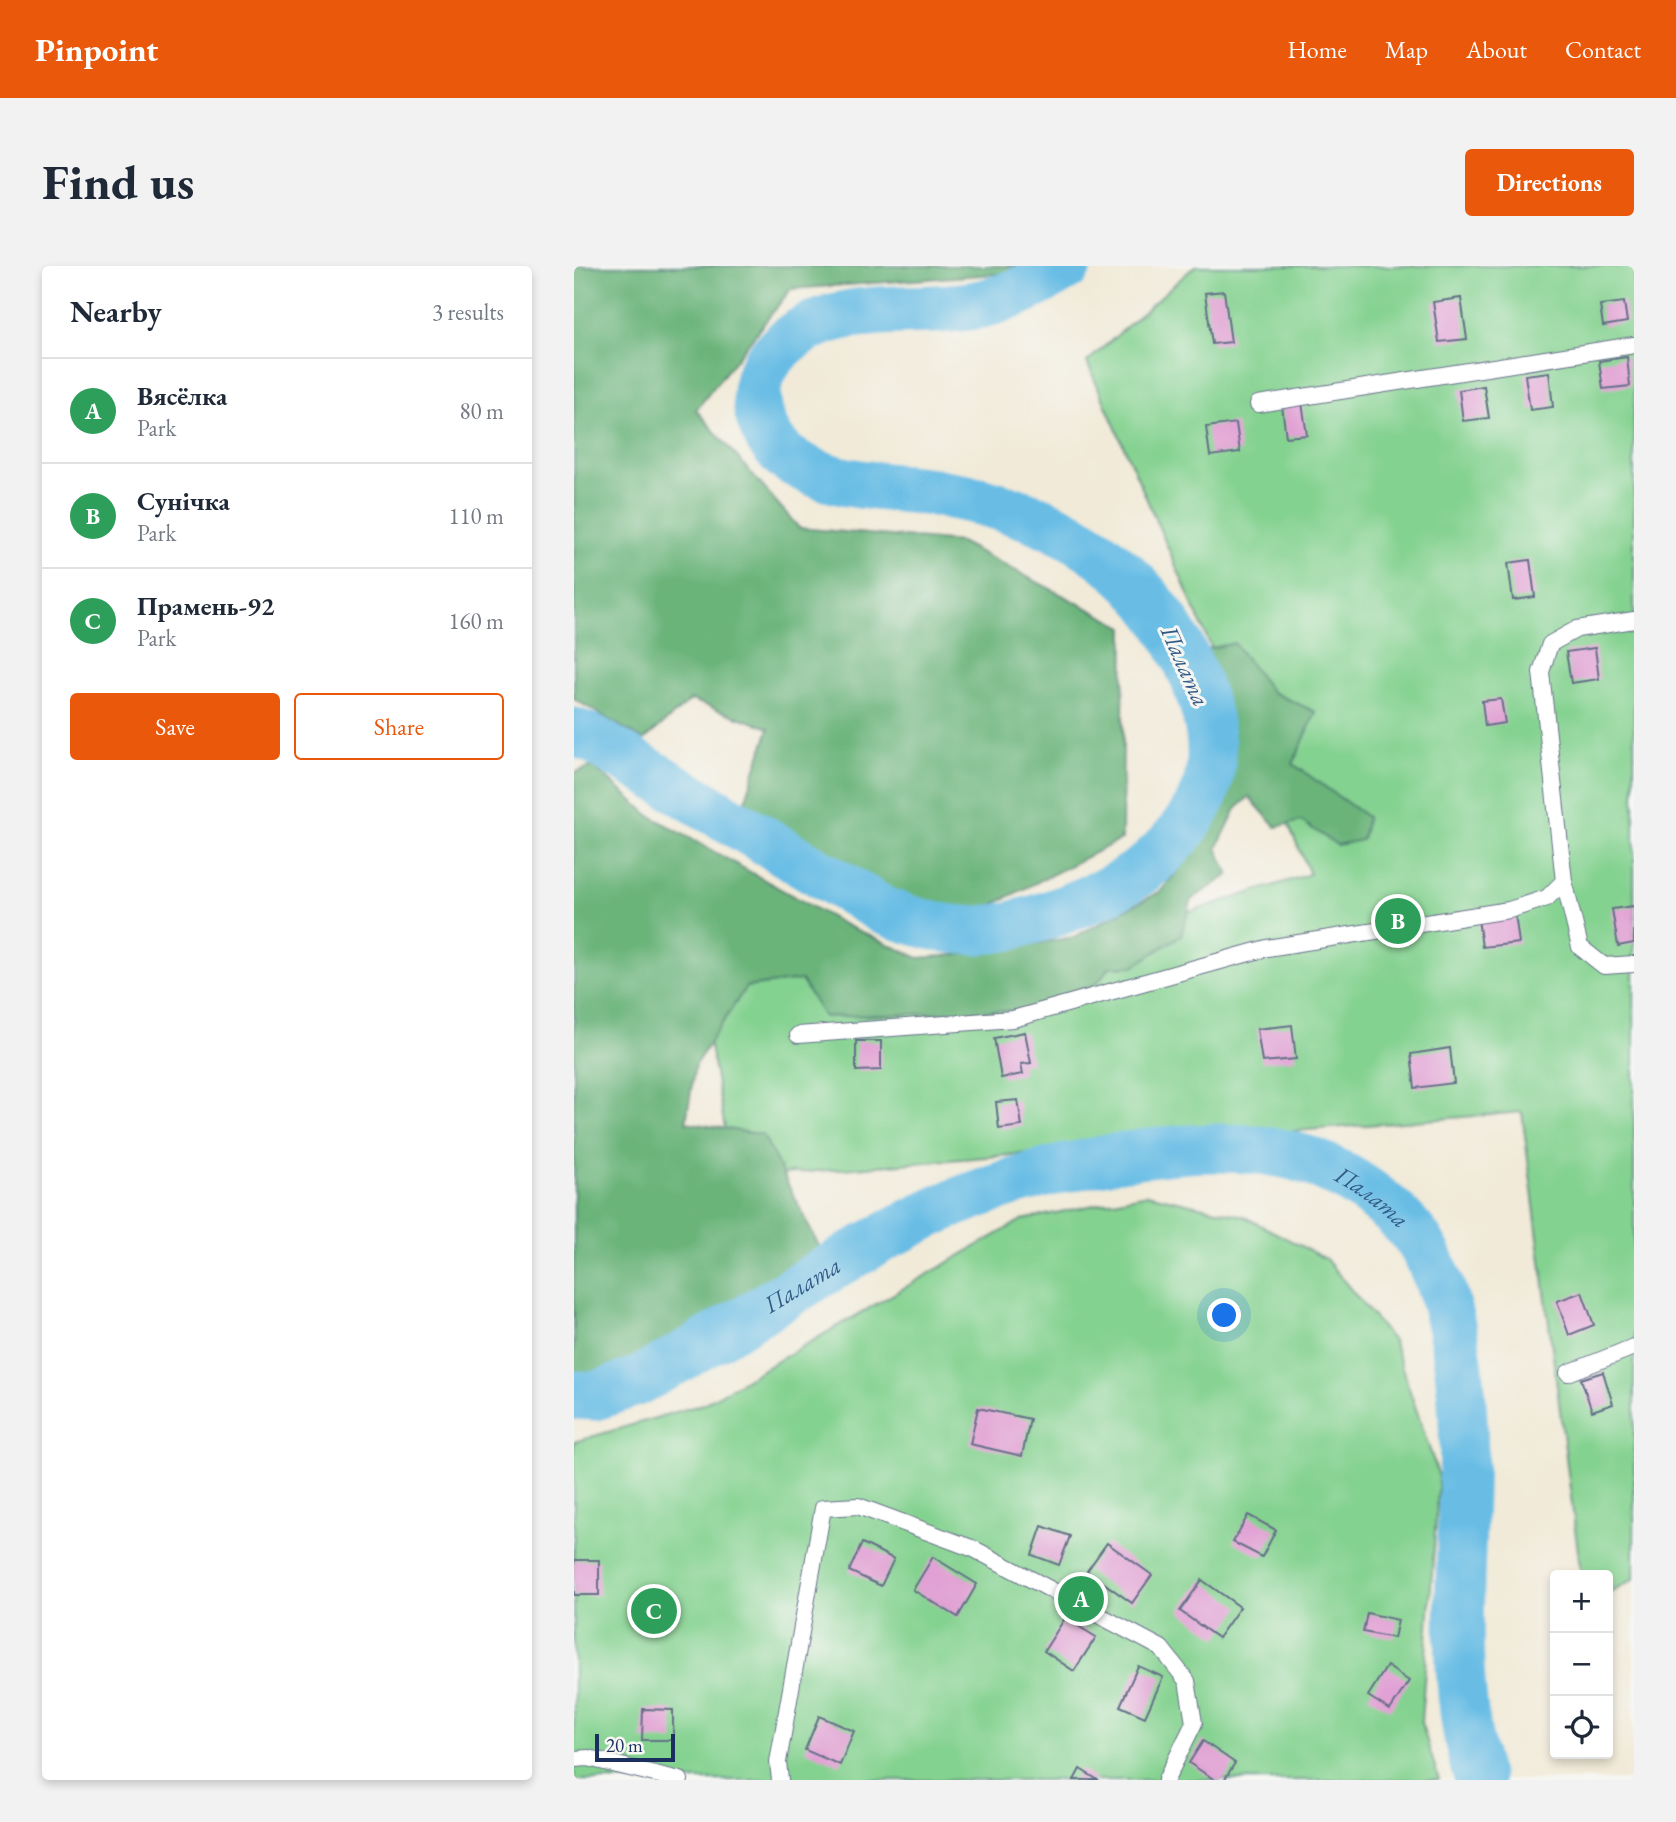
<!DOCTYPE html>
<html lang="en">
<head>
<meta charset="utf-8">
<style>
	:root { --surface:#fff; --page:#f2f2f3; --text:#1f2937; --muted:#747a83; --line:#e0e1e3; --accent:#ea580c }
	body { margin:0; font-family:"EB Garamond",serif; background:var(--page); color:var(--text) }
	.controls { position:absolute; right:21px; bottom:21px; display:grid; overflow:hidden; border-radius:7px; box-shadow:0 4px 10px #0003 }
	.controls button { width:63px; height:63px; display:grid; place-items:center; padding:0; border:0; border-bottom:2px solid var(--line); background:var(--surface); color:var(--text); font:35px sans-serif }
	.scale { position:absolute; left:21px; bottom:18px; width:80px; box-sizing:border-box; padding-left:7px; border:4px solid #1b2f5e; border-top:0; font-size:19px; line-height:24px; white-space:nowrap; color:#1b2f5e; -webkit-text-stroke:5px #f6f6f2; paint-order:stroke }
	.you { position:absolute; left:651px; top:1050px; width:24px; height:24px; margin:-18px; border:5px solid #fff; border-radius:50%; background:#1a73e8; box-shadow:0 0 0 10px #1a73e833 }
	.badge { display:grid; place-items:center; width:46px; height:46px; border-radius:50%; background:var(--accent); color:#fff; font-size:23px; font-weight:700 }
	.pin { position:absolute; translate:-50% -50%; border:4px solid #fff; box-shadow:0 2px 7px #0006 }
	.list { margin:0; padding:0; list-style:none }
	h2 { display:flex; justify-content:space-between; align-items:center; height:91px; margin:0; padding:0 28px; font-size:30px }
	h2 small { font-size:23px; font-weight:400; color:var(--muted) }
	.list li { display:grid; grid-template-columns:46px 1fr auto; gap:21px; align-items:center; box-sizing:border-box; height:105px; padding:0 28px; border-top:2px solid var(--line) }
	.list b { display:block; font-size:26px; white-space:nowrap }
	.list p { margin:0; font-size:23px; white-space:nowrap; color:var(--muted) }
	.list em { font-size:23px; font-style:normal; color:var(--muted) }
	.actions { display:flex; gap:14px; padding:21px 28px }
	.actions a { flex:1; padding:16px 0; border:2px solid var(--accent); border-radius:7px; text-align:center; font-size:24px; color:var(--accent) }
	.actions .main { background:var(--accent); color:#fff }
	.icon { flex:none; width:38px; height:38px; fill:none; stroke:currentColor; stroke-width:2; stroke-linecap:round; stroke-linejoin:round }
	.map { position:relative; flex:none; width:1060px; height:1514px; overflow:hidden; border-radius:7px }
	header { display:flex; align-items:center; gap:42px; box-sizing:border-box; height:98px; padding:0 35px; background:var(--accent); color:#fff }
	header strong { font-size:33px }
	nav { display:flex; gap:38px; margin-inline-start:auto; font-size:24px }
	.intro { display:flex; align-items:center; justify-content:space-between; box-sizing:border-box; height:168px; padding:0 42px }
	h1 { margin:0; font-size:49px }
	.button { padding:18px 32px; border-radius:7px; background:var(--accent); color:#fff; font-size:24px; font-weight:700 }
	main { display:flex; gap:42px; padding:0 42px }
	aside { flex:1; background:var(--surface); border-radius:7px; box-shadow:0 4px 10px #0003 }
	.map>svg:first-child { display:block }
	.green { fill:#84d290; stroke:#508077; stroke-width:2 }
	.forest { fill:#6bb47a; stroke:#43726c; stroke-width:2 }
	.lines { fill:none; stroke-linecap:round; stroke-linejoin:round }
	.river { stroke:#69bde5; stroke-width:49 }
	.building { fill:#e1a1d4 }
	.lane-casing { stroke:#667089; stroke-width:18 }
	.lane { stroke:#fff; stroke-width:16 }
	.labels { text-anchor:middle; stroke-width:6; stroke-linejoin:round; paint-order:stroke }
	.water-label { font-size:24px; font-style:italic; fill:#325a86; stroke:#f6f6f2 }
</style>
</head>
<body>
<header>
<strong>Pinpoint</strong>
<nav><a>Home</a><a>Map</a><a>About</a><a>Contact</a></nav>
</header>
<div class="intro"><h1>Find us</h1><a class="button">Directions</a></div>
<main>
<aside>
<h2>Nearby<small>3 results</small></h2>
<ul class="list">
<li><span class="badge" style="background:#2e9e5b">A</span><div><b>Вясёлка</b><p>Park</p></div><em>80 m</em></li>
<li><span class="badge" style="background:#2e9e5b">B</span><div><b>Сунічка</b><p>Park</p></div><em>110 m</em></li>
<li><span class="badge" style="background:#2e9e5b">C</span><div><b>Прамень-92</b><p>Park</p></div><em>160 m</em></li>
</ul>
<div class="actions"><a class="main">Save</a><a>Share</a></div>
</aside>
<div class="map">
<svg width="1060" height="1514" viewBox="0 0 1060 1514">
	<rect width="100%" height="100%" fill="#f6f6f2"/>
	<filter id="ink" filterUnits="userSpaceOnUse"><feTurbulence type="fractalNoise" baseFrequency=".0143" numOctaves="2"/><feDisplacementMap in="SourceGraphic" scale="14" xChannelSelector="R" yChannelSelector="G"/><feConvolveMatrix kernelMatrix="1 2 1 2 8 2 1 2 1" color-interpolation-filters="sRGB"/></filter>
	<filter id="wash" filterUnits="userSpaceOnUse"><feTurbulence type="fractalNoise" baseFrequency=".00686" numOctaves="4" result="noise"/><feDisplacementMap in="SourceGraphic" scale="28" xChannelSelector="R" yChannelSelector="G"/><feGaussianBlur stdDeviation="1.57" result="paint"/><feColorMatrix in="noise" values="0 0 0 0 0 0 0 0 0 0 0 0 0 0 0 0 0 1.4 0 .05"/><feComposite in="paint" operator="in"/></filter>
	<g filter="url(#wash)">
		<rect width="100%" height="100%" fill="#f1ead8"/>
		<!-- green -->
		<g class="green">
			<polygon points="621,0 1060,0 1060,1313 1034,1327 1034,1309 1007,1309 948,846 160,912 123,709 438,702 736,608 513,96"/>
			<polygon points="573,928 669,950 752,993 819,1075 865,1211 847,1456 865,1514 0,1514 0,1176 129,1138 448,954"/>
		</g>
		<!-- forest -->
		<g class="forest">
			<polygon points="0,0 482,0 478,4 217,23 122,144 225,262 386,276 550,361 548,573 375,661 168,545 195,462 117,434 70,474 0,433"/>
			<polygon points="660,377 698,426 742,446 719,498 793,551 788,574 763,579 727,555 702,561 675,531 662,543 643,582 655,609 618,633 607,669 560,700 536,701 521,719 451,744 250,751 227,714 172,721 121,799 112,856 189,869 247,984 54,1100 12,1108 0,1106 0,507 19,500 75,549 269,658 345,692 413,686 500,671 587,625 628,575 653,511 653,462 624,385"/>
		</g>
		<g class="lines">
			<!-- river -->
			<g class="river">
				<path d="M0,466L17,472L310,645C341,656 373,666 407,664C454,661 541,628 577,597C631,548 651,506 628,434C588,305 488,245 358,226C311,219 263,222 221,197C194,182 179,148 184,118C186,105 196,91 206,82C259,30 335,51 402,39C435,33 465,17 493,0"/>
				<path id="s1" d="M0,1129L21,1130L64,1115C162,1064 253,998 353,949C447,904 633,860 733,894C761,904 784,917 807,936C824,949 843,969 853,988C868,1018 876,1051 882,1083C906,1224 862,1381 905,1514"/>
			</g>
		</g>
		<g id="blocks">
			<!-- building -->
			<g class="building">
				<polygon points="650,25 657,76 638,78 631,27"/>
				<polygon points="887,32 893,73 865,76 859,36"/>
				<polygon points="1050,36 1053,56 1029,60 1026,39"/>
				<polygon points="1053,91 1056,120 1029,123 1025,95"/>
				<polygon points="975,106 979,141 956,144 951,109"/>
				<polygon points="910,120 915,152 889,155 885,124"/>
				<polygon points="728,137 733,169 712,171 708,140"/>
				<polygon points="662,157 666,186 636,190 632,161"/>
				<polygon points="956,294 961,331 939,334 934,297"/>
				<polygon points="1021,382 1025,413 997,417 992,386"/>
				<polygon points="927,433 931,457 911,460 908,435"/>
				<polygon points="1060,640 1060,677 1044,680 1038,643"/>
				<polygon points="941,648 945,677 908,681 904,653"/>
				<polygon points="718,759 722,793 688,796 683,763"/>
				<polygon points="451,766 457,797 447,798 449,808 427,812 420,772"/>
				<polygon points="282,775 307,775 307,804 282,805"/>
				<polygon points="876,782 880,817 841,822 837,788"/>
				<polygon points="444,834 448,860 425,863 422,836"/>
				<polygon points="1008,1026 1020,1059 995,1069 983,1035"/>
				<polygon points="1029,1106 1039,1138 1018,1145 1007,1113"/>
				<polygon points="404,1142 456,1153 448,1190 396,1178"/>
				<polygon points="674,1249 702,1264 688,1291 659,1276"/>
				<polygon points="468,1260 496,1270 485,1299 458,1289"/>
				<polygon points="288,1277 320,1293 307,1320 275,1305"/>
				<polygon points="533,1277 578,1309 558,1337 513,1305"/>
				<polygon points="359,1291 403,1318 384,1351 339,1324"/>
				<rect x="0" y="1294" width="25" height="35"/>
				<polygon points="628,1314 666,1341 644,1372 606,1345"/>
				<polygon points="793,1347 824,1354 820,1372 789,1366"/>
				<polygon points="491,1352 522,1371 500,1405 470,1385"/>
				<polygon points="564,1400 589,1411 571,1451 546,1440"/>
				<polygon points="813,1400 835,1415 816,1444 794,1430"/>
				<polygon points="69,1443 99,1444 99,1474 68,1474"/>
				<polygon points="245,1450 280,1465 266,1499 231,1484"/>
				<polygon points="629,1475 661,1497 650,1514 641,1514 615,1497"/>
				<polygon points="506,1503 524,1514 500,1514"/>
			</g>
		</g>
	</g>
	<g filter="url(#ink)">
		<use href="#blocks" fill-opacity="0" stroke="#667089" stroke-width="2"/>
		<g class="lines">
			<defs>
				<g id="lane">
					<polyline points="684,138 1060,79"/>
					<polyline points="990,615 1006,681 1030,700 1060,698"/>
					<polyline points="224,769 439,753 693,682 935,644 973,632 990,615 967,406 976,378 1003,363 1060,354"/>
					<polyline points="994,1107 1060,1081"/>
					<polyline points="0,1493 14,1492 106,1514"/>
					<polyline points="206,1514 204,1496 249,1242 284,1240 400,1283 587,1382 613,1415 620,1457 592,1514"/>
				</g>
			</defs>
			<!-- lane casing -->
			<use href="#lane" class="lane-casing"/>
			<!-- lane -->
			<use href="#lane" class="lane"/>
		</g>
	</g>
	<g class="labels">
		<!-- water labels -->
		<g class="water-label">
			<text transform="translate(611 400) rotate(66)" y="8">Палата</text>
			<text dy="8" stroke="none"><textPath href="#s1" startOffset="866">Палата</textPath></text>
			<text dy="8" stroke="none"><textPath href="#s1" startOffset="257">Палата</textPath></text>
		</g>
	</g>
</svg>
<div class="controls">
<button>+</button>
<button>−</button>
<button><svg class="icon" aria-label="locate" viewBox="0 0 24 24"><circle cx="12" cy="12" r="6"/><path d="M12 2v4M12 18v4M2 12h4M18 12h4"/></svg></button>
</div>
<div class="scale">20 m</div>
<div class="you"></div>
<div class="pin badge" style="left:507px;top:1333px;background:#2e9e5b">A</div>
<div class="pin badge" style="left:824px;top:655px;background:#2e9e5b">B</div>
<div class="pin badge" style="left:80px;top:1345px;background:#2e9e5b">C</div>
</div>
</main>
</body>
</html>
